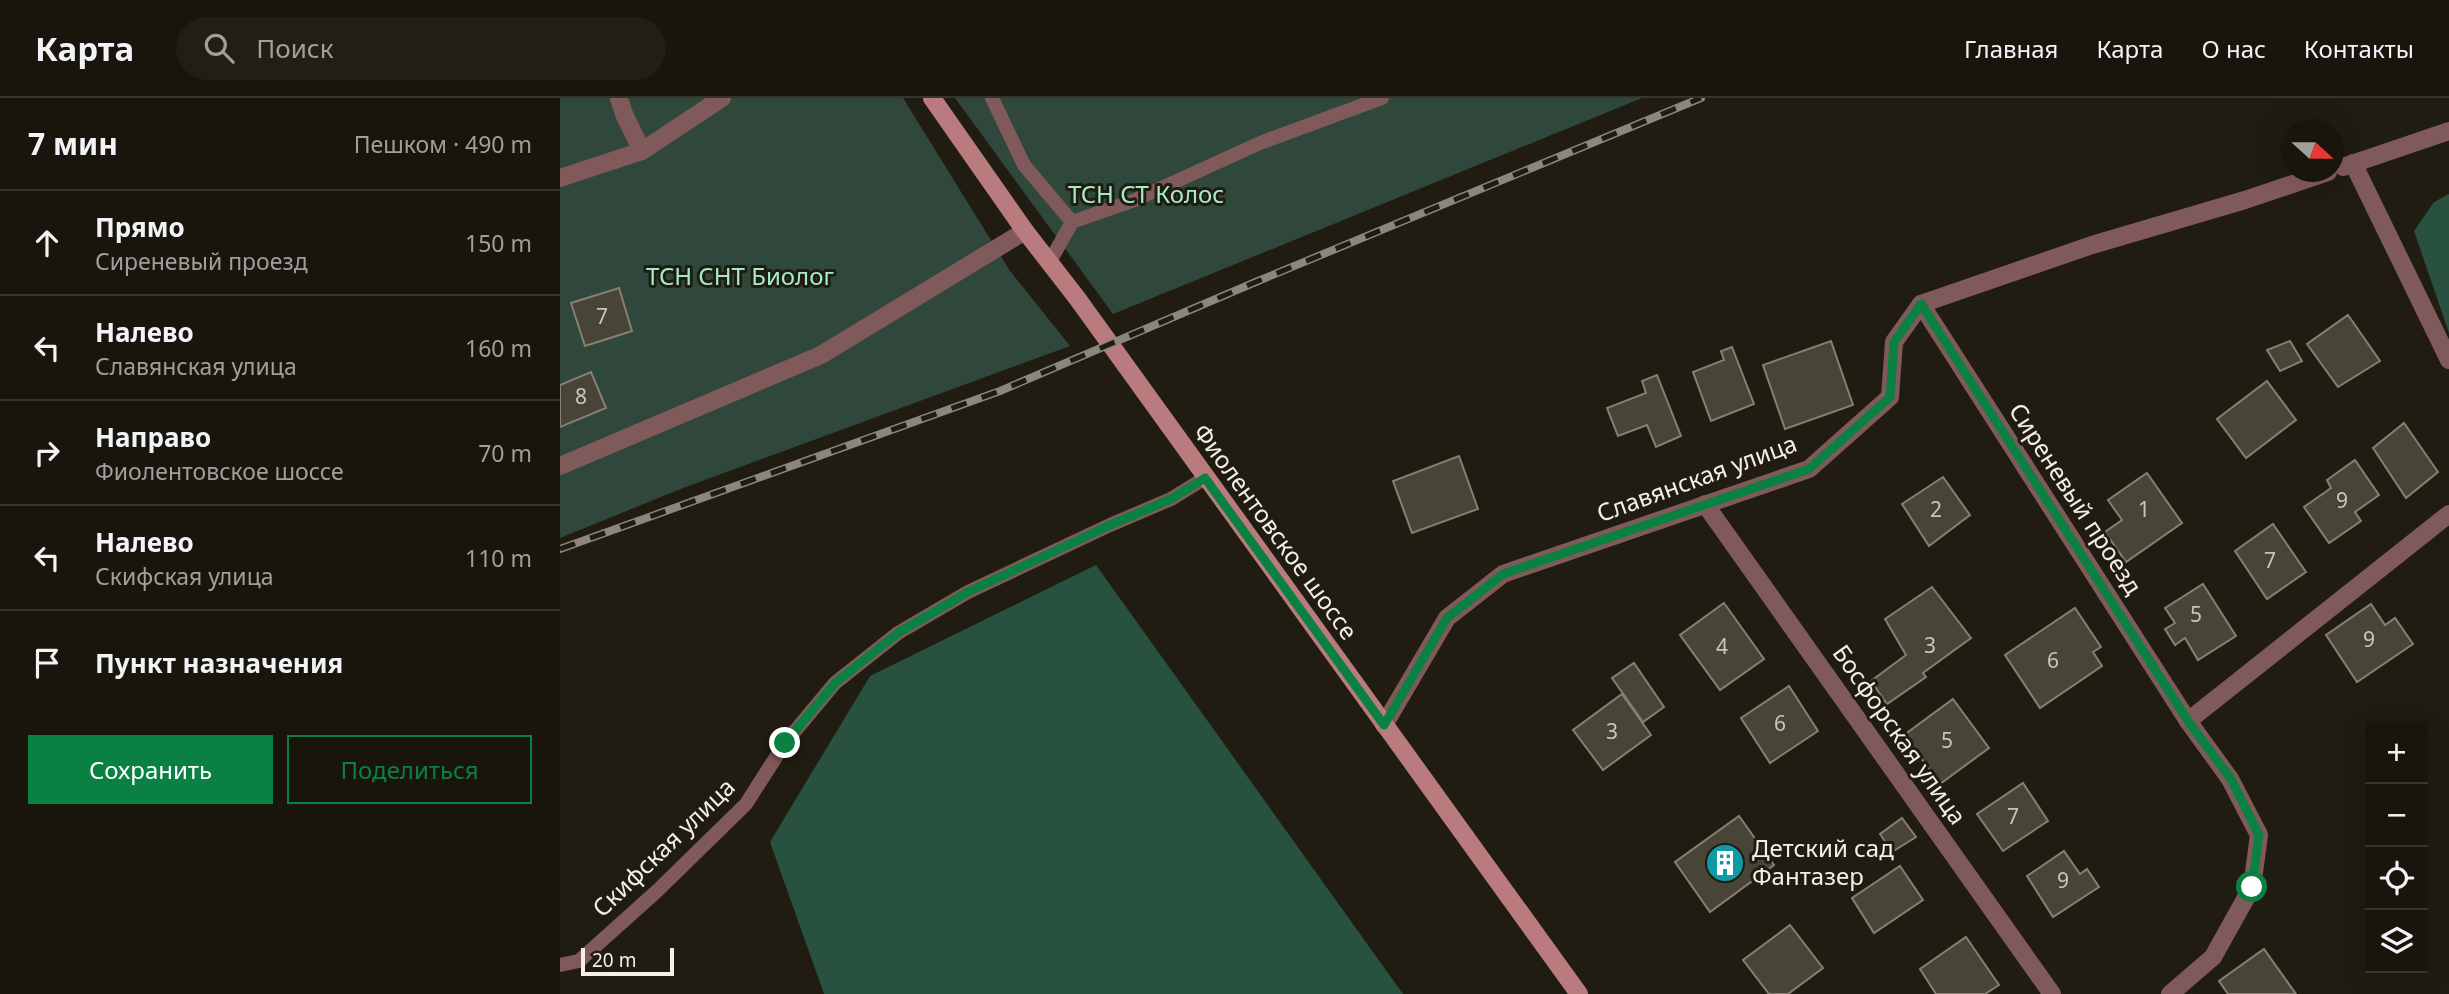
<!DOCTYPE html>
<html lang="ru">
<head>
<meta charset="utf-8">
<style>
	:root { --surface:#19150d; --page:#221e16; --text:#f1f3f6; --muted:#9f9f9d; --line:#37342e; --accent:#0b8043 }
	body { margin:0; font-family:"Noto Sans",sans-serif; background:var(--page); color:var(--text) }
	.controls { position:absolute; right:21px; bottom:21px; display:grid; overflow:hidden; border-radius:0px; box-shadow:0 7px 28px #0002 }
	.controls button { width:63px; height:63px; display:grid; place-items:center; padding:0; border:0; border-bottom:2px solid var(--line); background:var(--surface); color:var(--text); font:35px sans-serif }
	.compass { position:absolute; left:1721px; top:21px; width:63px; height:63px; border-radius:50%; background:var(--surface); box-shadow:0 7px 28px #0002; rotate:111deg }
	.scale { position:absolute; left:21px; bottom:18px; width:93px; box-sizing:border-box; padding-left:7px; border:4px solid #f4f0e9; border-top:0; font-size:19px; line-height:24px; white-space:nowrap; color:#f4f0e9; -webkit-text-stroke:5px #211c11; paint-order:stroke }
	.stop { position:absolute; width:21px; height:21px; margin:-16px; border:5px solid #0b8043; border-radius:50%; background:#fff }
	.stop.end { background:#0b8043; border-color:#fff; box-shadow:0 2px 7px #0008 }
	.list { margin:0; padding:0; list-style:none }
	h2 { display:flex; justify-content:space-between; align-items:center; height:91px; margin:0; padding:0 28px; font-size:30px }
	h2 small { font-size:23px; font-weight:400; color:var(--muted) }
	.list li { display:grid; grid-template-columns:46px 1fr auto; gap:21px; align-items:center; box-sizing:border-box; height:105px; padding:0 28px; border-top:2px solid var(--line) }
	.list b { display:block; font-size:26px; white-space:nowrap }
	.list p { margin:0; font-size:23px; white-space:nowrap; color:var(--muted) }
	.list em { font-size:23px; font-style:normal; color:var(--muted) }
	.actions { display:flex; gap:14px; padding:21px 28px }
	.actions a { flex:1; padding:16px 0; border:2px solid var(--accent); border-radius:0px; text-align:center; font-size:24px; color:var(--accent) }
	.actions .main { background:var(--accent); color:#fff }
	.icon { flex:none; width:38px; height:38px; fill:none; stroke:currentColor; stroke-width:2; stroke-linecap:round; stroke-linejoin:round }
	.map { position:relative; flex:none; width:1889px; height:896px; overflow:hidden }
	header { display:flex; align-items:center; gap:42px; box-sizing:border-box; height:98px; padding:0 35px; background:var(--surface); border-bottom:2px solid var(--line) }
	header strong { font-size:33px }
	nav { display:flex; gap:38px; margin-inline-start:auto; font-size:24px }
	.search { width:490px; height:63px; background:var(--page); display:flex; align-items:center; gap:18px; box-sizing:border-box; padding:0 24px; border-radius:38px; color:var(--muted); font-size:26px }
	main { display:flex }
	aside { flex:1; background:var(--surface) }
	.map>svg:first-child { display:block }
	.green { fill:#30483c }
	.forest { fill:#28513f }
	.building { fill:#494438; stroke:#867f73; stroke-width:2 }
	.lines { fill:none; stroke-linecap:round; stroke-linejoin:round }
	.lane { stroke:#80595b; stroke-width:14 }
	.street { stroke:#80595b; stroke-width:18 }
	.secondary { stroke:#ba7b7e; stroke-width:18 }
	.rail-casing { stroke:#8c877e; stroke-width:8 }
	.rail { stroke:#211c11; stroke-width:5; stroke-dasharray:16; stroke-linecap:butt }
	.route { stroke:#0b8043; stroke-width:9 }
	.labels { text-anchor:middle; stroke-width:6; stroke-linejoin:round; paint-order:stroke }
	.number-label { font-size:21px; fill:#c9c5bd }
	.park-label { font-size:24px; fill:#a3ecca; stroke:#211c11 }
	.street-label { font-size:24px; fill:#f4f0e9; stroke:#211c11 }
	.poi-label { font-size:24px; fill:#f4f0e9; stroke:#211c11; text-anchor:start }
</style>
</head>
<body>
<header>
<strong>Карта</strong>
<div class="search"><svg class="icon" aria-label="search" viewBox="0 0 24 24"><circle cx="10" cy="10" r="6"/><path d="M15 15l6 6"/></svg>Поиск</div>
<nav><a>Главная</a><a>Карта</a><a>О нас</a><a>Контакты</a></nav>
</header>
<main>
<aside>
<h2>7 мин<small>Пешком · 490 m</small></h2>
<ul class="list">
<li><svg class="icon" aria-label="ahead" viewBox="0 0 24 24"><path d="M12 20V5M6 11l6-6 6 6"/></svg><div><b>Прямо</b><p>Сиреневый проезд</p></div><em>150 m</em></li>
<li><svg class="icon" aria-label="left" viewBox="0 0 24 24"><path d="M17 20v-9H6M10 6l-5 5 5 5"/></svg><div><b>Налево</b><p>Славянская улица</p></div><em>160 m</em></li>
<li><svg class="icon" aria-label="right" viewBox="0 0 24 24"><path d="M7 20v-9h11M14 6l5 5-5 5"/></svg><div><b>Направо</b><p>Фиолентовское шоссе</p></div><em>70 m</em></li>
<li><svg class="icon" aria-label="left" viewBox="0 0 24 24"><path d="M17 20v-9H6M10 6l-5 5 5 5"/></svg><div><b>Налево</b><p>Скифская улица</p></div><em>110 m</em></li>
<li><svg class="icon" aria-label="arrive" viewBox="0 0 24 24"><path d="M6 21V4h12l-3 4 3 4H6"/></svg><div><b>Пункт назначения</b></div></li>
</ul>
<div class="actions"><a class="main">Сохранить</a><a>Поделиться</a></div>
</aside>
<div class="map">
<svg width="1889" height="896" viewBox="0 0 1889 896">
	<rect width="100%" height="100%" fill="#211c11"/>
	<!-- green -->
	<g class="green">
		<polygon points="0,0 343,0 450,173 510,248 123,390 0,440"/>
		<polygon points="395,0 1082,0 553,216"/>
	</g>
	<!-- forest -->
	<g class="forest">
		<polygon points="1889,96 1889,235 1854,133 1874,104"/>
		<polygon points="536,467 843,896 264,896 210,744 310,578"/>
	</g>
	<!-- building -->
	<g class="building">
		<polygon points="59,190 72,233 25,248 11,205"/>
		<polygon points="1788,217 1820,263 1778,289 1747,246"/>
		<polygon points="1271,243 1293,307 1225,331 1203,267"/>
		<polygon points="1730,243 1742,263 1720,273 1707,252"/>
		<polygon points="1172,249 1194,306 1151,323 1133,274 1164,262 1161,253"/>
		<polygon points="31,274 46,310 0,329 0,287"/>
		<polygon points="1097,277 1121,338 1096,349 1087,327 1058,338 1047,310 1086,295 1082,283"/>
		<polygon points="1707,283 1736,322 1686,360 1657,321"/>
		<polygon points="1844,325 1878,374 1846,400 1813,350"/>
		<polygon points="899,358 918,411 852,435 833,383"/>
		<polygon points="1795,362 1819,397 1795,414 1801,423 1769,445 1744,409 1771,390 1767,382"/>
		<polygon points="1587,375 1622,425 1566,464 1545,434 1562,422 1548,402"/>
		<polygon points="1383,379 1410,417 1369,448 1342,406"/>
		<polygon points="1713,426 1746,474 1707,501 1675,453"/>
		<polygon points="1643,486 1676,538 1638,562 1625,540 1615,547 1605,531 1615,525 1605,510"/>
		<polygon points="1372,489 1411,540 1363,575 1366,579 1327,606 1311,583 1346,557 1325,521"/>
		<polygon points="1164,505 1204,561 1160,592 1120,537"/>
		<polygon points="1811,506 1825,527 1835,520 1853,546 1797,584 1766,537"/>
		<polygon points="1515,510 1541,549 1533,554 1542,568 1480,610 1445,557"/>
		<polygon points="1074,565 1104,609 1083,624 1052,580"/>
		<polygon points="1229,588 1258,633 1210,665 1181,620"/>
		<polygon points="1062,596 1091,637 1043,672 1013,632"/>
		<polygon points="1393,601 1429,650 1380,686 1344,637"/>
		<polygon points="1463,685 1488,723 1443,753 1417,716"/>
		<polygon points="1179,718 1214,767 1150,814 1115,764"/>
		<polygon points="1342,720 1356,739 1332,754 1320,736"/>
		<polygon points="1504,753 1520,776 1527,771 1539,789 1493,819 1467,778"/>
		<polygon points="1340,768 1363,802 1314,835 1292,800"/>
		<polygon points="1230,827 1263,870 1228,896 1209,896 1183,862"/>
		<polygon points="1406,839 1439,887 1425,896 1376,896 1360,871"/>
		<polygon points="1704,851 1736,896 1668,896 1659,883"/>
	</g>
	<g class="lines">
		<!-- lane -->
		<g class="lane">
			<polyline points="432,0 464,67 512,124"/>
			<polyline points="489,165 512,124 575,102 700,45 822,0"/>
			<polyline points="0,867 19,863 97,793 186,706 225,645 275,585 338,535 408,494 550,427 611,401 645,380"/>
		</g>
		<!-- street -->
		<g class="street">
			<polyline points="59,0 64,16 82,53"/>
			<polyline points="1793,65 1889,262"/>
			<polyline points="1783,69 1889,33"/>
			<polyline points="0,80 82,53 162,0"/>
			<polyline points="1361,206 1628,623 1670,681 1699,737 1692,789 1653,859 1610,896"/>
			<polyline points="0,368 261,257 465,133"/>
			<polyline points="1145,406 1492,896"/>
			<polyline points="1628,623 1889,416"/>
			<polyline points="824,627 887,520 943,476 1249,371 1330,299 1334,244 1361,206 1532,147 1685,102 1768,74"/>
		</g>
		<!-- secondary -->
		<polyline class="secondary" points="372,0 465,133 517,200 1019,896"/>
		<defs>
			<polyline id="rail" points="0,451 440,293 698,183 1141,0"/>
		</defs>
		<!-- rail casing -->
		<use href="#rail" class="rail-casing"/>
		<!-- rail -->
		<use href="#rail" class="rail"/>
	</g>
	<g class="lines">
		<!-- route -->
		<polyline class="route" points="225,645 275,585 338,535 408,494 550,427 611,401 645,380 824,627 887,520 943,476 1249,371 1330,299 1334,244 1361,206 1628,623 1671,681 1699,737 1692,789"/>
	</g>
	<!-- icons -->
	<defs>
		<symbol id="building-disc" viewBox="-11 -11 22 22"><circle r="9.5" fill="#0f9aa8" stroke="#211c11"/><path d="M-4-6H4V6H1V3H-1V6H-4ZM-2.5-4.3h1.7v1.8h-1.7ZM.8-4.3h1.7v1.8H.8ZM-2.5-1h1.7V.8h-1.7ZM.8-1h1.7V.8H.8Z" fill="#fff"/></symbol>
	</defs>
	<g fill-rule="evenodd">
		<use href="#building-disc" x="1143" y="743" width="44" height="44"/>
	</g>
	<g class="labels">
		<!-- number labels -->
		<g class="number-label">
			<text x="42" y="226">7</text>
			<text x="21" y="306">8</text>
			<text x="1782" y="410">9</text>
			<text x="1376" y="419">2</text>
			<text x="1584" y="419">1</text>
			<text x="1710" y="470">7</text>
			<text x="1636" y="524">5</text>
			<text x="1809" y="549">9</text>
			<text x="1370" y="555">3</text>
			<text x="1162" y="556">4</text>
			<text x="1493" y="570">6</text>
			<text x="1220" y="633">6</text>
			<text x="1052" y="641">3</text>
			<text x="1387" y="650">5</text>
			<text x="1453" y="726">7</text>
			<text x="1503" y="790">9</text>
		</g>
		<!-- park labels -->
		<g class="park-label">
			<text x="586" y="105">ТСН СТ Колос</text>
			<text x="180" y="187">ТСН СНТ Биолог</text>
		</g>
		<!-- street labels -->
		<g class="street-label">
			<text transform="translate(1137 381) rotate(-20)" y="8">Славянская улица</text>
			<text transform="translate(1515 401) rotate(57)" y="8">Сиреневый проезд</text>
			<text transform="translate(715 434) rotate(54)" y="8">Фиолентовское шоссе</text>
			<text transform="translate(1339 637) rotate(55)" y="8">Босфорская улица</text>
			<text transform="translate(104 750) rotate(-44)" y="8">Скифская улица</text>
		</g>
		<!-- poi labels -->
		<g class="poi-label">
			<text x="1192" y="759">Детский сад<tspan x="1192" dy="28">Фантазер</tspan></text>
		</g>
	</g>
</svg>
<div class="controls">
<button>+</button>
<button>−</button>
<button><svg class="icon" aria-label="locate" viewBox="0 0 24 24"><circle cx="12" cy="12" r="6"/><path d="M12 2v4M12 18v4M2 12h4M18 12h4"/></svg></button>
<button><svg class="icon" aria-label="layers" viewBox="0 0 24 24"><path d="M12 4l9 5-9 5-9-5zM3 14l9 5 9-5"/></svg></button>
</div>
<svg class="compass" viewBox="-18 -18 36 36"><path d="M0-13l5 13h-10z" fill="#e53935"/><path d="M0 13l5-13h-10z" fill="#9f9f9d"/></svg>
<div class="scale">20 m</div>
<div class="stop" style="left:1692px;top:789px"></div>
<div class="stop end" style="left:225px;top:645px"></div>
</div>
</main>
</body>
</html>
